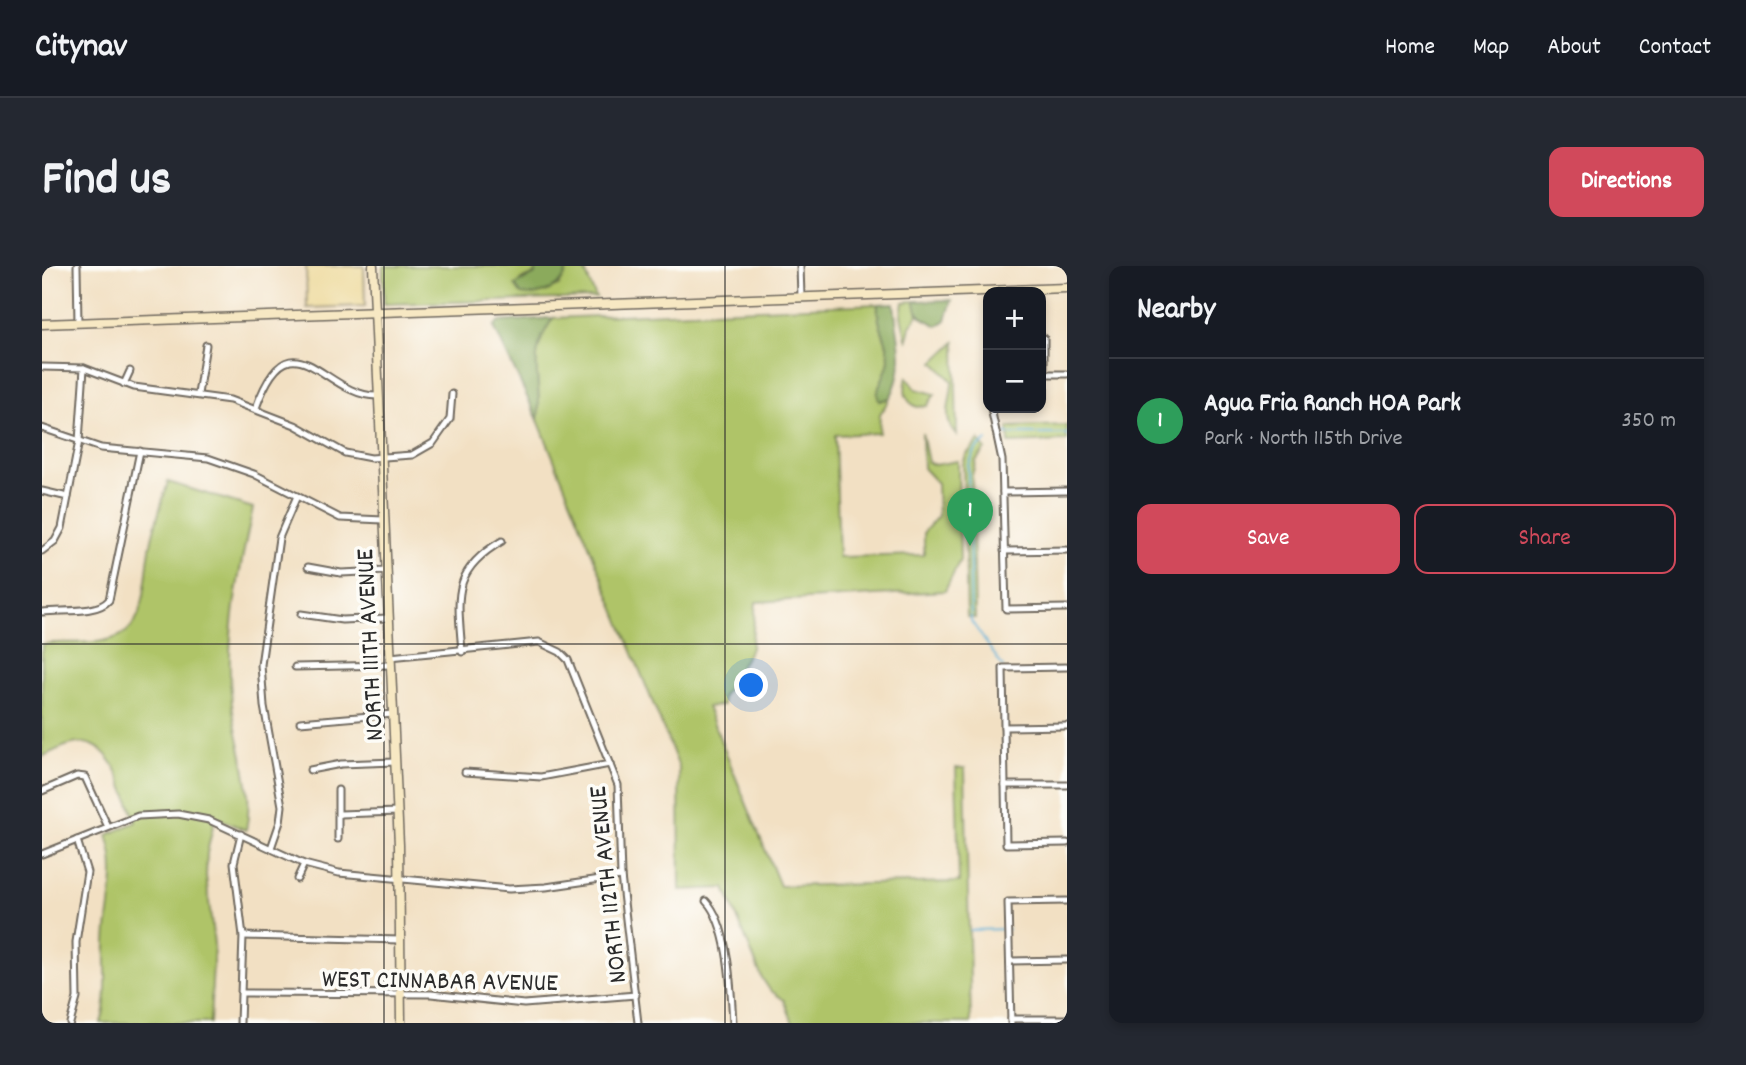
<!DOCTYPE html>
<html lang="en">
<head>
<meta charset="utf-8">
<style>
	:root { --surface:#171b24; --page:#242831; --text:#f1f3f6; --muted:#9ea1a6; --line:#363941; --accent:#d1495b }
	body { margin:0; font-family:Dekko,sans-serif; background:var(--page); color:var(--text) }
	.controls { position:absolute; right:21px; top:21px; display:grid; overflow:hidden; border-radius:14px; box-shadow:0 4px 10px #0003 }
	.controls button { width:63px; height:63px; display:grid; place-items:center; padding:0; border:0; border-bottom:2px solid var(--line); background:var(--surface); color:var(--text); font:35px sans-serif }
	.you { position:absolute; left:710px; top:420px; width:24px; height:24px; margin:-18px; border:5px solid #fff; border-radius:50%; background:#1a73e8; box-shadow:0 0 0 10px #1a73e833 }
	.badge { display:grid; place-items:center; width:46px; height:46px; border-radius:50%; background:var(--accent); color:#fff; font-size:23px; font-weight:700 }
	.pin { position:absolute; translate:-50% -58px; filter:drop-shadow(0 2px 4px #0008) }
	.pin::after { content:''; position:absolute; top:37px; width:24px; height:21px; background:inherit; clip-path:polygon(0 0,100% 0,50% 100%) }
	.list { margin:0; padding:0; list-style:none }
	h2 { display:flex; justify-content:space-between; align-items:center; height:91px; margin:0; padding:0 28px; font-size:30px }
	h2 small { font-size:23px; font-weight:400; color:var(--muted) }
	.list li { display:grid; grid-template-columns:46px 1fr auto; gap:21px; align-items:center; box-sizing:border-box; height:126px; padding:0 28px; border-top:2px solid var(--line) }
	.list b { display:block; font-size:26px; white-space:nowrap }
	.list p { margin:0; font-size:23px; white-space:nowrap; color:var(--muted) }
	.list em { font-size:23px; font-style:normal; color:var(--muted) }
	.actions { display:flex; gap:14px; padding:21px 28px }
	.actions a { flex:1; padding:16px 0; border:2px solid var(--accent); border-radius:14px; text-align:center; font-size:24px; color:var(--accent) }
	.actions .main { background:var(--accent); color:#fff }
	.map { position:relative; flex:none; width:1025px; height:757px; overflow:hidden; border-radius:14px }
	header { display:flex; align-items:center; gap:42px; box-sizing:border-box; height:98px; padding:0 35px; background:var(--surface); border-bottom:2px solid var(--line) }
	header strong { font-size:33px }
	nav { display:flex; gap:38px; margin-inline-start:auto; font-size:24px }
	.intro { display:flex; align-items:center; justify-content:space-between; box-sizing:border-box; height:168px; padding:0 42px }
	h1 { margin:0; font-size:49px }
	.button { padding:18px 32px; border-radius:14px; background:var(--accent); color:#fff; font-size:24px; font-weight:700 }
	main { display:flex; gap:42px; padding:0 42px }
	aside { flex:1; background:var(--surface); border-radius:14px; box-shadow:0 4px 10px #0003 }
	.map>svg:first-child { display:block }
	.green { fill:#afc468; stroke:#6d784a; stroke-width:2 }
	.forest { fill:#8baa5c; stroke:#5b6a44; stroke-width:2 }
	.sand { fill:#eeda9e; stroke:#8c8264; stroke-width:2 }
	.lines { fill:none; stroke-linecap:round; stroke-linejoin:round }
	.stream { stroke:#58acd4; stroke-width:2 }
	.street-casing { stroke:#716a60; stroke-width:9 }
	.secondary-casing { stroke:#716a60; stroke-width:11 }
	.street { stroke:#fff; stroke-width:5 }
	.secondary { stroke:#f7e8c3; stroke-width:8 }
	.grid { fill:none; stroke:#2b2b2b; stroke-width:2; stroke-opacity:0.55 }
	.labels { text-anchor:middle; stroke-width:7; stroke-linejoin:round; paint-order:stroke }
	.street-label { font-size:26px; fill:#2b2b2b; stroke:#fdfcf7 }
</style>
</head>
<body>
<header>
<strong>Citynav</strong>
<nav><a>Home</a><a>Map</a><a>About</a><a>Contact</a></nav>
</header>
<div class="intro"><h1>Find us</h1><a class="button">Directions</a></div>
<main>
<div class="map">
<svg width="1025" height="757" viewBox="0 0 1025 757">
	<rect width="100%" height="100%" fill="#fdfcf7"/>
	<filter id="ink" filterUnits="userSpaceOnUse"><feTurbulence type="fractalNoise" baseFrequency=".0143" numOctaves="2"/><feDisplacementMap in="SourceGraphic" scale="14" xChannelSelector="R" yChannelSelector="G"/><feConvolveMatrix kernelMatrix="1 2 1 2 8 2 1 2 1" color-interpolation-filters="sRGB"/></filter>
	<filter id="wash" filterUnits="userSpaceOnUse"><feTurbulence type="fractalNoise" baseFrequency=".00686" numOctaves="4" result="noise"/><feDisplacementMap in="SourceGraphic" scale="28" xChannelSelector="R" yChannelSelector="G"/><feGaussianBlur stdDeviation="1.57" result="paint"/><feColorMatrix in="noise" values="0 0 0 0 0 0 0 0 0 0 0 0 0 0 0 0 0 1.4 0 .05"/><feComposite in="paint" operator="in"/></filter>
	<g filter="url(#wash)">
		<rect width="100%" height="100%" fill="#f2e0c3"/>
		<!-- green -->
		<g class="green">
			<polygon points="341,0 495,0 493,8 479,14 491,29 517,20 525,0 541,0 554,32 342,38"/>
			<polygon points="873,35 876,49 868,60 865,76 859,50 861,36"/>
			<path d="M836,38C834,61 846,71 847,92C847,109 834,119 837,135L848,132L838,148L837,167L793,169L797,291L882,289V266L896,250L895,217L881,202L880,167L886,196L893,199L916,195L918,294L903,325L714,336L709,382L680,432L681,439L665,441L738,620L917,616L914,502H923L929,757H751L742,734L728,724L720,712L683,622L638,624L637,501L496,154C501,109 482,94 511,52Z"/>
			<path d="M913,76L915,169C898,152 910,137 910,115L892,96Z"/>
			<path d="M865,111L874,123L893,128L885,140L875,141C861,134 862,124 865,111Z"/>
			<polygon points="1025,159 1025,175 967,177 966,161"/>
			<polygon points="937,174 943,183 934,195 930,209 933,352 925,351 921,198 924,189"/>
			<path d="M126,216L211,242C197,305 182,372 190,438C195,480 213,522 204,564L173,551L165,587L164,610L172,678L168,757H59C67,730 63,704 64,676C66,636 78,609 65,569L94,556C83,528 72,469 31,478C20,480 10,486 0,491V378C23,375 54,380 75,371C108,358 102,306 109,278C113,257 120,237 126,216Z"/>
		</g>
		<!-- forest -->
		<g class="forest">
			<path d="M495,0H525C525,20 498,32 479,28L473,19L493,8Z"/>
			<path d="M910,34L904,54L895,60C883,52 874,52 873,35Z"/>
			<path d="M852,37C855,72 866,98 848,132L837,135C831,122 847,107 847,92C847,71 834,62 836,38Z"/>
			<path d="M511,52C482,94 501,109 496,154L452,61L456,56Z"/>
		</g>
		<!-- sand -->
		<polygon class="sand" points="264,0 322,0 323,40 265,42"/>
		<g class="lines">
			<!-- stream -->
			<g class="stream">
				<polyline points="960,168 1025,168"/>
				<polyline points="945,174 934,183 926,200 929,355 961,401"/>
				<polyline points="929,664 966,663"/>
			</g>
		</g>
	</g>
	<g filter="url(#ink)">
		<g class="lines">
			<defs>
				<g id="street">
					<polyline points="35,0 36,57"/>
					<polyline points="758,0 759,30"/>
					<polyline points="999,72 1002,72 1002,130 999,130"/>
					<polyline points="0,101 42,102 92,121 188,134 253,159 303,187 329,192 370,189 391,177 408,153 410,128"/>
					<polyline points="1002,108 1025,108"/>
					<polyline points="82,118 88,105"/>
					<polyline points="156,128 164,79"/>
					<path d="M214,142C249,43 281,130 335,130"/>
					<polyline points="949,142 960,194 964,343 1025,342"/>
					<polyline points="0,162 59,182 166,192 212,208 298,252 341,254"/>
					<polyline points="0,225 26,231"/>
					<polyline points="961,226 1025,225"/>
					<polyline points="0,285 13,275 20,262 37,175 42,102"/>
					<polyline points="962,285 1025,284"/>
					<polyline points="266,301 299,307 344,305"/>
					<path d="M0,346C19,343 54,349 67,334L98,185"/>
					<polyline points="259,348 300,354 346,352"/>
					<path d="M420,386C416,332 408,305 460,275"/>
					<polyline points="348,391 497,376 518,386 526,394 576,519 579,610 596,757"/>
					<polyline points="253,401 349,399"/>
					<polyline points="1025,401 961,402 964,578 1025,577"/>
					<polyline points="258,456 351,448"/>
					<polyline points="962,461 1025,460"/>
					<polyline points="268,504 299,498 353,496"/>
					<polyline points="423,506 499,511 568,498"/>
					<polyline points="963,519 1025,519"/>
					<polyline points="0,525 35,510 43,511 66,561"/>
					<polyline points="298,548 356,546"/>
					<polyline points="296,573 296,524"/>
					<polyline points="229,582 238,556 240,540 222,440 219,399 237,272 255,230"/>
					<polyline points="0,588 96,550 136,548 167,554 262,598 297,607 467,623 504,621 579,610"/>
					<polyline points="255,613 262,598"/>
					<path d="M664,635C687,659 689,724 691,757"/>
					<polyline points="201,670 358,674"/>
					<polyline points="968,695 1025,694"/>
					<polyline points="200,727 389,728 482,738 594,729"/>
					<polyline points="969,753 1025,753"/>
					<polyline points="28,757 35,732 34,676 45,606 35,574"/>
					<polyline points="198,757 201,670 192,597 199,568"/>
					<polyline points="969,757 966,636 1025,635"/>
				</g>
				<g id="secondary">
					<polyline points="331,0 357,579 359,757"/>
					<polyline points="0,58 1025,22"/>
				</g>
			</defs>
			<!-- street casing -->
			<use href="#street" class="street-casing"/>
			<!-- secondary casing -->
			<use href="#secondary" class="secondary-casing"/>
			<!-- street -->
			<use href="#street" class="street"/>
			<!-- secondary -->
			<use href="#secondary" class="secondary"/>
		</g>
	</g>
	<!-- grid -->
	<path class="grid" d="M342,0V757M683,0V757M0,378H1025"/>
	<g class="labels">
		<!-- street labels -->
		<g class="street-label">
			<text transform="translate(326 379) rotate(-93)" y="9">NORTH 111TH AVENUE</text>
			<text transform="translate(564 619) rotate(-96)" y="9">NORTH 112TH AVENUE</text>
			<text transform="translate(398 713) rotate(1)" y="9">WEST CINNABAR AVENUE</text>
		</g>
	</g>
</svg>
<div class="controls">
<button>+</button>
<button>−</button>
</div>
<div class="you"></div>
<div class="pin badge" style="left:928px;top:280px;background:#2e9e5b">1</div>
</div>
<aside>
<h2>Nearby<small></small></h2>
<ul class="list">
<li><span class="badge" style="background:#2e9e5b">1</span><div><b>Agua Fria Ranch HOA Park</b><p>Park · North 115th Drive</p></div><em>350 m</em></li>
</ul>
<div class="actions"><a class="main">Save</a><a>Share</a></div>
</aside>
</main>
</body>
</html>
